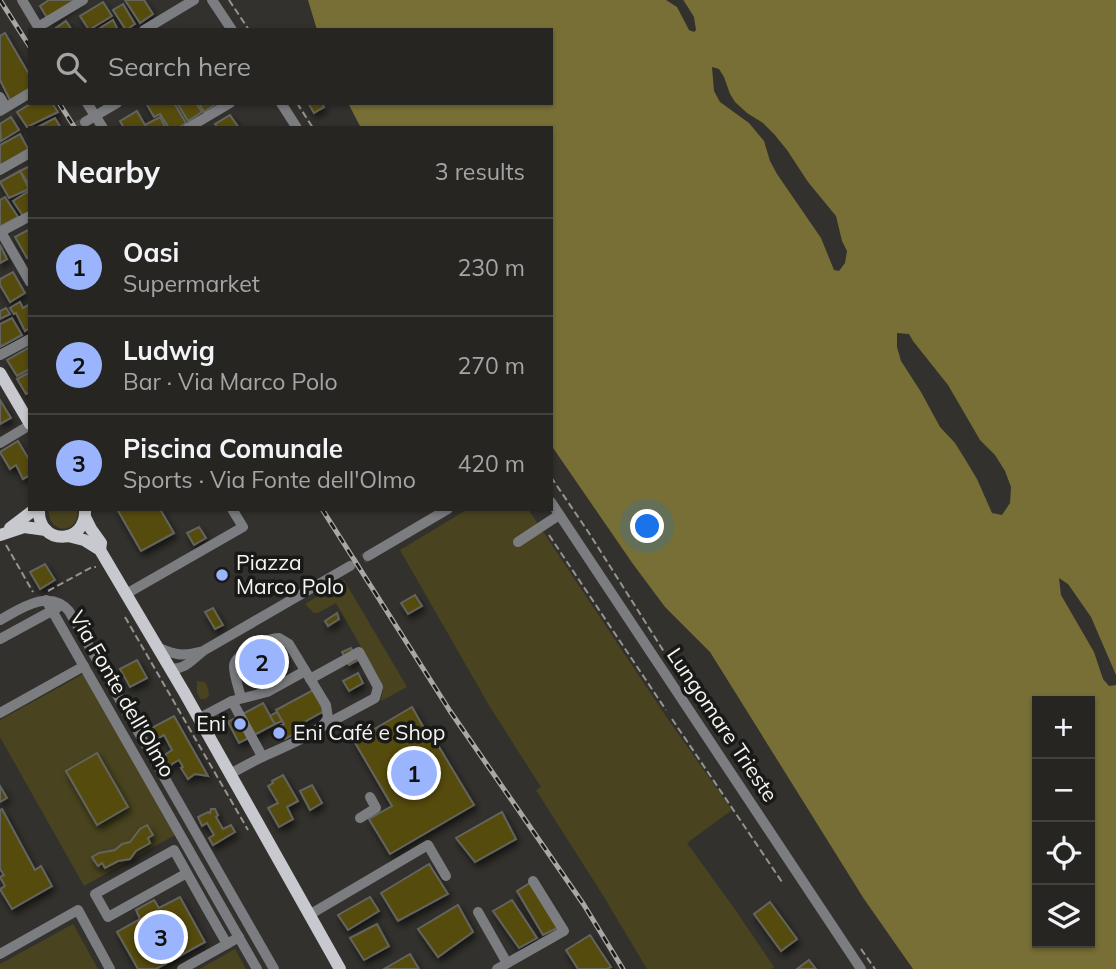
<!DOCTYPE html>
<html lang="en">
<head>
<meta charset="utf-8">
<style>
	:root { --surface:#262522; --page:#32312f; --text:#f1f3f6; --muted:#a4a5a5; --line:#424240; --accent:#9ab5fd }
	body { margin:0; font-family:Mulish,sans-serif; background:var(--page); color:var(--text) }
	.controls { position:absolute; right:21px; bottom:21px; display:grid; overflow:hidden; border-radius:0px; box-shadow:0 2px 5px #0004 }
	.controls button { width:63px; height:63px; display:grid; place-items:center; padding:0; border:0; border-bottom:2px solid var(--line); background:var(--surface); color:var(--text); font:35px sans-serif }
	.you { position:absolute; left:648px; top:527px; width:24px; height:24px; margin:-18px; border:5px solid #fff; border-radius:50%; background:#1a73e8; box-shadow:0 0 0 10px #1a73e833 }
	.badge { display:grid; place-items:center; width:46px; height:46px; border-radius:50%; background:var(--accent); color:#111; font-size:23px; font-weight:700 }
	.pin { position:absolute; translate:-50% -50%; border:4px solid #fff; box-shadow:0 2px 7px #0006 }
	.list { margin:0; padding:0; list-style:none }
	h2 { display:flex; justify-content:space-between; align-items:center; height:91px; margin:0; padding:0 28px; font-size:30px }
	h2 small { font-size:23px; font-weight:400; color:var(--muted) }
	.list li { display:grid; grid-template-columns:46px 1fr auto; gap:21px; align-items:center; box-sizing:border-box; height:98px; padding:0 28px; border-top:2px solid var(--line) }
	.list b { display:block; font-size:26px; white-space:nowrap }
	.list p { margin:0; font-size:23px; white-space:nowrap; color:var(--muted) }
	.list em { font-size:23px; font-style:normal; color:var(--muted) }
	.icon { flex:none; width:38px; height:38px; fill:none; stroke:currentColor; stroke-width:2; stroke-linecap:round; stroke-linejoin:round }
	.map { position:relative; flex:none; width:1116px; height:969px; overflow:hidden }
	.search { position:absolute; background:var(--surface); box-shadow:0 2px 5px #0004; left:28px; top:28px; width:525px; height:77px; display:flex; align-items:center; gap:18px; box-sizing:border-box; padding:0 24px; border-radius:0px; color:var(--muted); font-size:26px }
	.panel { position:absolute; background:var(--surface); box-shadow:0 2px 5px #0004; left:28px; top:126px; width:525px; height:385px; border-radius:0px }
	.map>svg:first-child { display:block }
	.green { fill:#49441f }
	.water { fill:#776f35; fill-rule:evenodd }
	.pier { fill:#32312d }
	.building { fill:#544c0c; stroke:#64645e; stroke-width:2; filter:url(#shadow) }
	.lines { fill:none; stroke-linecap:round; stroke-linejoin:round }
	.minor-tunnel { stroke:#464541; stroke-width:10; stroke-dasharray:10 5; stroke-linecap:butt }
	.path { stroke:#959491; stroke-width:2; stroke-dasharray:7 3.5; stroke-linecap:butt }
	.minor { stroke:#7c7d80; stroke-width:10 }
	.major { stroke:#c8c9ce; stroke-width:12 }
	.rail-casing { stroke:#a9a8a5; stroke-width:5 }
	.rail { stroke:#191917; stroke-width:2.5; stroke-dasharray:8; stroke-linecap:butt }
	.poi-dot { fill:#9ab5fd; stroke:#191917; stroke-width:2.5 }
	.labels { text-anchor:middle; stroke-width:7; stroke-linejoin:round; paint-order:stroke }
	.poi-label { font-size:21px; fill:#f5f5f2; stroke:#191917; text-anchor:start }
	.street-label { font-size:21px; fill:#f5f5f2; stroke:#191917 }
</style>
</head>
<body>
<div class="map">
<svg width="1116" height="969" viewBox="0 0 1116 969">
	<defs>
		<filter id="shadow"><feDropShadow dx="2.5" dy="4.5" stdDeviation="3.5" flood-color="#0009"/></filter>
	</defs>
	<rect width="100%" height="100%" fill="#32312d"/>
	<!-- green -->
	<g class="green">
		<path d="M49,509H77C81,534 47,536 49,509Z"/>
		<polygon points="468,509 528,509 665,715 732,810 687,843 734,908 774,967 771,969 647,969 604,897 536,790 541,787 490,707 400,550"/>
		<polygon points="344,580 407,687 381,701 383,689 381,682 336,603 318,613 314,613 305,604"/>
		<polygon points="85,673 175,835 84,886 0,737 0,720"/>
		<polygon points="197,681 205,682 208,688 209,695 206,699 200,699 197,692"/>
		<polygon points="73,924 98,969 0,969 0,964"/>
		<polygon points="235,949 246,969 200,969"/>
	</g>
	<!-- water -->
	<path class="water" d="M308,0H1116V969H913L864,899L710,652L665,607L633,564L551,445V128H361L348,103H551V30H317ZM1037,701H1090V943H1037Z"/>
	<!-- pier -->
	<g class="pier">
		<polygon points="666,0 683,0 684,1 694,17 696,30 694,32 689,30 677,7"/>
		<polygon points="712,67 719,69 724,77 730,94 735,102 747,113 763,123 774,134 787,150 808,182 836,216 842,241 847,251 845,263 839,271 834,270 821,238 777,174 770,161 764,141 749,123 720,102 714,91"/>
		<polygon points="897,333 909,334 913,341 948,385 980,440 995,455 1005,471 1011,487 1010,503 1002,515 992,513 977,479 965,459 955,443 940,427 921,392 901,361 897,347"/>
		<polygon points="1059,578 1068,584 1091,617 1116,675 1116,685 1109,686 1103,679 1094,652 1061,595"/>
	</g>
	<!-- building -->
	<g class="building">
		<polygon points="49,0 79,0 49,21 40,6"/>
		<polygon points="125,0 144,0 153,14 140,23"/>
		<polygon points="103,2 112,16 89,30 80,16"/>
		<polygon points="123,4 135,24 126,30 113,10"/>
		<polygon points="113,20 118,30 101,30 100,28"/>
		<polygon points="66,21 72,30 53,30"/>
		<polygon points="5,33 30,76 30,88 10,100 0,80 0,36"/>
		<polygon points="32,103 52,103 58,112 27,127 17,112"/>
		<polygon points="146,103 174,103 186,123 178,128 169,128 160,114 154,117"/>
		<polygon points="177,103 196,103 202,112 188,121"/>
		<polygon points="199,103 217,103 204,112"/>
		<polygon points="308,103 322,103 324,107 314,113"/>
		<polygon points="137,111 145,125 160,117 166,128 124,128 120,121"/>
		<polygon points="230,115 239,128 218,128 215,124"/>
		<polygon points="11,117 19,130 1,141 0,124"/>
		<polygon points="55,118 61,128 36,128"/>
		<polygon points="20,134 28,149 0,166 0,145"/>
		<polygon points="30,166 30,186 20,171"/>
		<polygon points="20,171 29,189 9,198 0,182"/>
		<polygon points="29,191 30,212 23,216 13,201"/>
		<polygon points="5,197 18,217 1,226 0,224 0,200"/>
		<polygon points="28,230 30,233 30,256 27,258 15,237"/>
		<polygon points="0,245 7,259 0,263"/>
		<polygon points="13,272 25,293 10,302 0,285 0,279"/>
		<polygon points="20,302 23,308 30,304 30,328 25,331 16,313 14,314 10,308"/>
		<polygon points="6,308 10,314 0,319 0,311"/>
		<polygon points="12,318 22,335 0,347 0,324"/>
		<polygon points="30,347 30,369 17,376 7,360"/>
		<polygon points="30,372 30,392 26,394 17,379"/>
		<polygon points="0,400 11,418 0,424"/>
		<polygon points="18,441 30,461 30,475 23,479 16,465 10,469 0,452"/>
		<polygon points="117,509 160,509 174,533 141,551"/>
		<polygon points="199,527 206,538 194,545 187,533"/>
		<polygon points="45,564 55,580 40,589 30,572"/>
		<polygon points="415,595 422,606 408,614 401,603"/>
		<polygon points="213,608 223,625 215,629 205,612"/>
		<polygon points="337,613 339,619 328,626 325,621"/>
		<polygon points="273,645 284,666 257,680 255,676 251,678 243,663 247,661 246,659"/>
		<polygon points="351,648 358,660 349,665 342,652"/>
		<polygon points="137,660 147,678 130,687 120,669"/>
		<polygon points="358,673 363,683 349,691 343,681"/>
		<polygon points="313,690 324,711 299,725 302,730 285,739 278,727 284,724 276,710"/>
		<polygon points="263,703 275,724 239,743 228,722"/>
		<polygon points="412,707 424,728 427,727 474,805 390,854 369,819 392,806 354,741"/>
		<polygon points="277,712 282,721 275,724 270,716"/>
		<polygon points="174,716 208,776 195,774 188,779 181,768 183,767 179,760 172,764 170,768 165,758 166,754 172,750 164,735 154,741 148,730"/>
		<polygon points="97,753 128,807 97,825 66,771"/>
		<polygon points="283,775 298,801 287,807 293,819 279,827 268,808 278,803 268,786 273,783 272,781"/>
		<polygon points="312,785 322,803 310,810 300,791"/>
		<polygon points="0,786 7,798 0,802"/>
		<polygon points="2,809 35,870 41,866 52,886 12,909 0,889 5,886 0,877 4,875 0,869 0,810"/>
		<polygon points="211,809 215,809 218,815 216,817 223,829 231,825 235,832 213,845 209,838 214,835 207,823 202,826 198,817 208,812 210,813"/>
		<polygon points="502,812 516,839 475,862 456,838"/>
		<polygon points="147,825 153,835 148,838 150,843 136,851 130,859 118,861 105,868 102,863 98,866 92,857 99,853 115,850 122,844 130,842 140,829"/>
		<polygon points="429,864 448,894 398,921 381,893"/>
		<polygon points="533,881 561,926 543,935 517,891"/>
		<polygon points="180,897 205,942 156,969 138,969 117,932 140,919 136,910 154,900 159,908"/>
		<polygon points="370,897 379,911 348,930 338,915"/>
		<polygon points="512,900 537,938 519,948 493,911"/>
		<polygon points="770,902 797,939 781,951 754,914"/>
		<polygon points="458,905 473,932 438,957 418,929"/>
		<polygon points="377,924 389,946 364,960 350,938"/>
		<polygon points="590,935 611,967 607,969 578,969 566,950"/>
		<polygon points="410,954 419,969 384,969"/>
		<polygon points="809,960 816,969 797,969"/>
	</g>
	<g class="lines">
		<!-- minor-tunnel -->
		<g class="minor-tunnel">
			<polyline points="74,128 85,122"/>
			<polyline points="350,566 368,556"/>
		</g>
		<!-- path -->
		<g class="path">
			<polyline points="229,0 249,30"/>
			<polyline points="297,103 313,128"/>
			<polyline points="551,477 589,533 680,677"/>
			<polyline points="549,535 666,710"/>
			<polyline points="6,545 33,592"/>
			<polyline points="48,591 92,567 96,567"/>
			<polyline points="125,617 248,830"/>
			<polyline points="672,719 782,882"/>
			<polyline points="861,949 875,969"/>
		</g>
		<!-- minor -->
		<g class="minor">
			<polyline points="22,0 40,30"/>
			<polyline points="212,0 232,30"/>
			<polyline points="38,27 83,0"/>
			<polyline points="144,30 194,0"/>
			<polyline points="0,97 6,107"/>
			<polyline points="87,103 103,128"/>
			<polyline points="281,103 297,128"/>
			<polyline points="0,111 30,93"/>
			<polyline points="85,122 117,103"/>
			<polyline points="188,128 230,103"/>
			<polyline points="0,170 30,153"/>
			<polyline points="0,232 30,216"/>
			<polyline points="1,232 30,282"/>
			<polyline points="0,355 30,339"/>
			<polyline points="0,443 30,425"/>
			<polyline points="551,502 861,969"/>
			<polyline points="518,542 559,515"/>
			<polyline points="368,556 448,509"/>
			<polyline points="126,594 243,527 232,509"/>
			<polyline points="46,600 257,969"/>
			<path d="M0,620C20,609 49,588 69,611L274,969"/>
			<polyline points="0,639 57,608"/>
			<path d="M157,647C173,654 181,657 199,652"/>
			<path d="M170,668C184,671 193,659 203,651L350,566"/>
			<polyline points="310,679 359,652 378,687 375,698 323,726"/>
			<polyline points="232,701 262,756"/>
			<polyline points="0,713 84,666"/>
			<polyline points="198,719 232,701 267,692 305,671"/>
			<path d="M230,774C239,769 250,763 260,758C278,749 319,735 328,718L326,705L289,644L279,638C268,638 234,654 234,666C234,676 239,689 241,698"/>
			<polyline points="360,818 376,808 370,797"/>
			<path d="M187,873L108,917L95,894L174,850C192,882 209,913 227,944L239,937"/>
			<polyline points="478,912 507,963"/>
			<polyline points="309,915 428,845 446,876"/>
			<polyline points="0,954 78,910 110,969"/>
			<polyline points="182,969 227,944"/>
			<polyline points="497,969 564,931 533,881"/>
		</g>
		<!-- major -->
		<g class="major">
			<polyline points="0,373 30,424"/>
			<path d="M39,509C37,546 87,546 85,509"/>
			<polyline points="85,517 91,529 101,543 100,550"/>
			<polyline points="10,528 35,509"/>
			<polyline points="0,535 24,527 46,530"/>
			<polyline points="68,536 84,540 100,550 184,692 340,969"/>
		</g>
		<defs>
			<g id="rail">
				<polyline points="0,0 30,47"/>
				<polyline points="59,103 75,128"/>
				<polyline points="322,509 450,711 584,905 623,969"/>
			</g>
		</defs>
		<!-- rail casing -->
		<use href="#rail" class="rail-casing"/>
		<!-- rail -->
		<use href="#rail" class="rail"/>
	</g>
	<!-- markers -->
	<g class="poi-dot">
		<circle cx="222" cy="575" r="7"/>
		<circle cx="240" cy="724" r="7"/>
		<circle cx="279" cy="733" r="7"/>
	</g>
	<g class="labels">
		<!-- poi labels -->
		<g class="poi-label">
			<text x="236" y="570">Piazza<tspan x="236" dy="24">Marco Polo</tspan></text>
			<text x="226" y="731" text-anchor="end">Eni</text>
			<text x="293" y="740">Eni Café e Shop</text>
		</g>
		<!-- street labels -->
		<g class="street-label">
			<text transform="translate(122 694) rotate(60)" y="7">Via Fonte dell'Olmo</text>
			<text transform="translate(722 725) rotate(56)" y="7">Lungomare Trieste</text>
		</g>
	</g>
</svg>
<div class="controls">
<button>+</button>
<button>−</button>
<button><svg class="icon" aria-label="locate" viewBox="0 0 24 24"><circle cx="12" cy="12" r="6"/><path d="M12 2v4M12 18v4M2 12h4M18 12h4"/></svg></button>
<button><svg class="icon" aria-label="layers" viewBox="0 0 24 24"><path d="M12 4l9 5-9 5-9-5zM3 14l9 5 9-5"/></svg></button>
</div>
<div class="you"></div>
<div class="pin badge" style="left:414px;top:773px">1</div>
<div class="pin badge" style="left:262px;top:662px">2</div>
<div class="pin badge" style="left:161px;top:937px">3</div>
<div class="search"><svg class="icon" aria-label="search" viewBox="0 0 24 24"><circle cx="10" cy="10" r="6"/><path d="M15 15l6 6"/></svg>Search here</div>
<section class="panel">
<h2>Nearby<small>3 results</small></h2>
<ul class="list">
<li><span class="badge">1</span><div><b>Oasi</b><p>Supermarket</p></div><em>230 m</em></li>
<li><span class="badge">2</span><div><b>Ludwig</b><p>Bar · Via Marco Polo</p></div><em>270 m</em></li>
<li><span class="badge">3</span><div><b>Piscina Comunale</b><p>Sports · Via Fonte dell'Olmo</p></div><em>420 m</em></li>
</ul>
</section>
</div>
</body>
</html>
